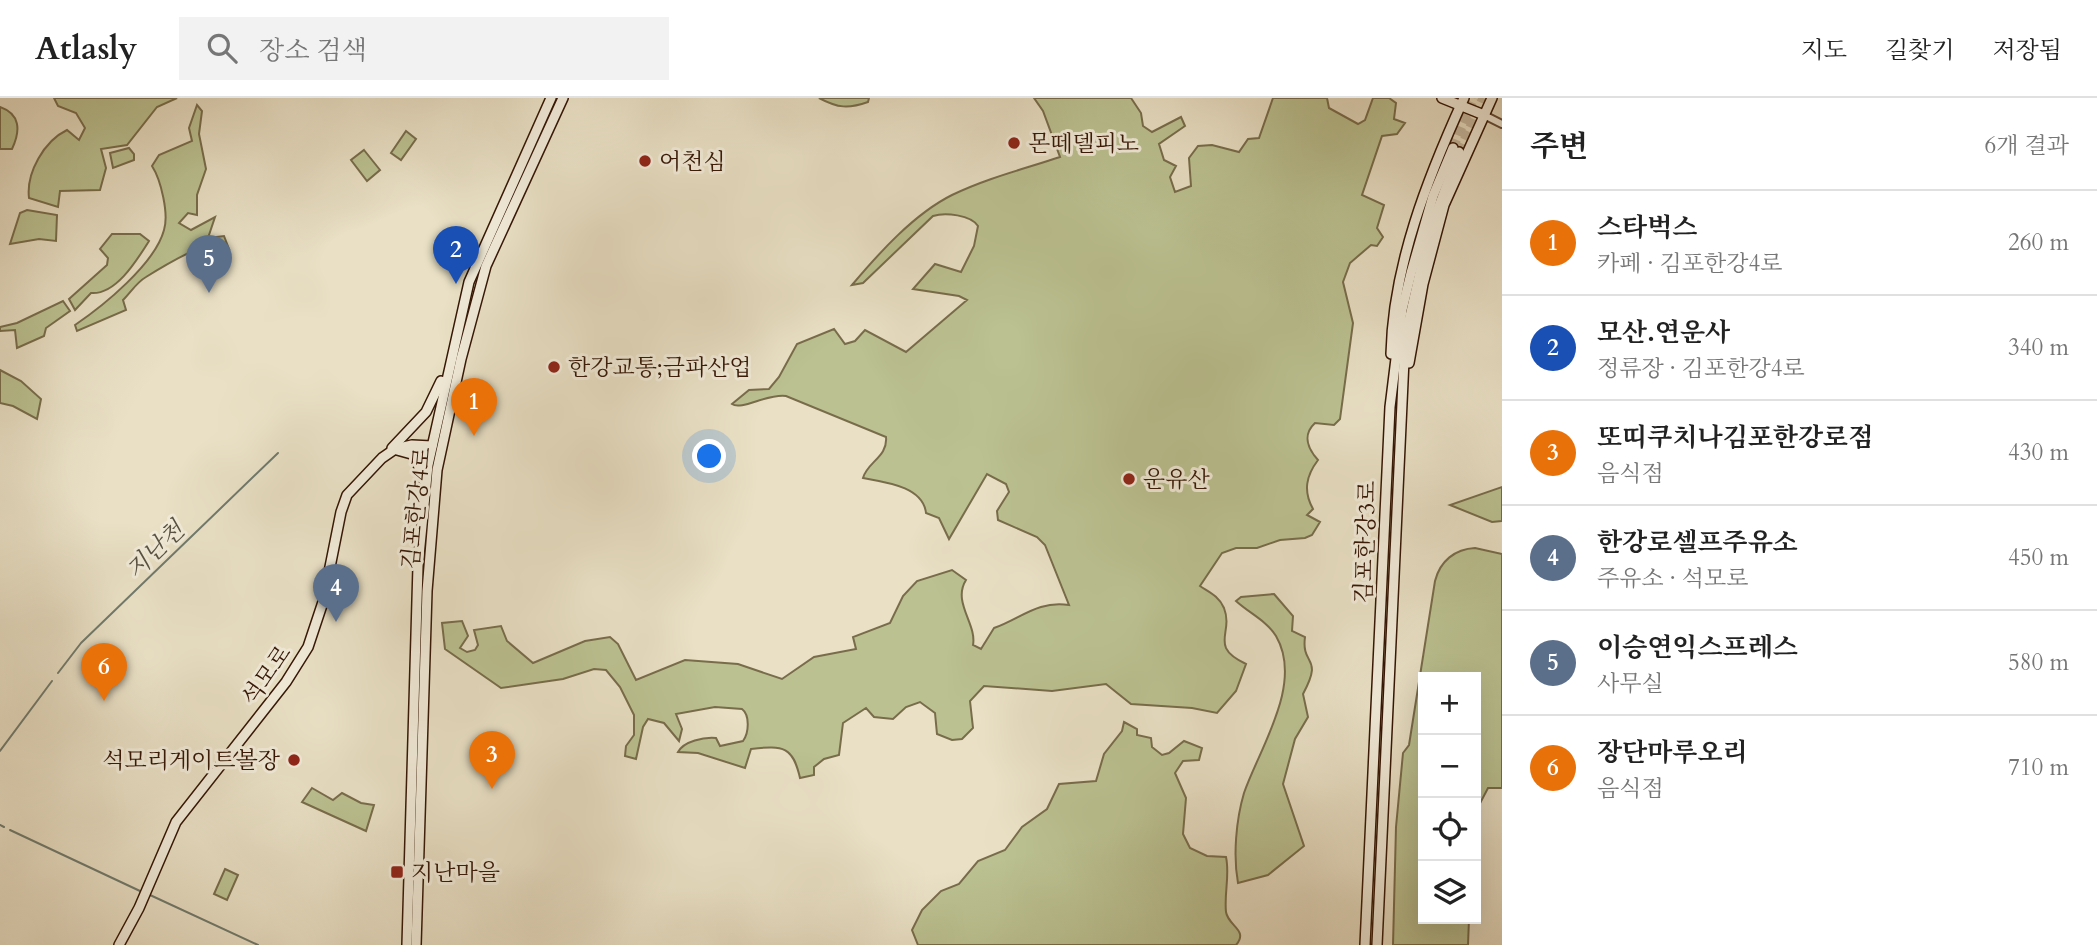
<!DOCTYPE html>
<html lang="ko">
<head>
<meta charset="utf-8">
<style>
	:root { --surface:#fff; --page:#f2f2f2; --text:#222; --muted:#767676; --line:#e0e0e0; --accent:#8f2418 }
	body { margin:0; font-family:Cardo,"Noto Serif KR",serif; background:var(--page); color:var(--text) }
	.controls { position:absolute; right:21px; bottom:21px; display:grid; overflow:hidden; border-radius:0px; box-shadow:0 7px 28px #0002 }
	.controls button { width:63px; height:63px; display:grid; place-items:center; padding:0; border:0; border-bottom:2px solid var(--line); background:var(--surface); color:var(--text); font:35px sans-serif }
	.you { position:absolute; left:710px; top:359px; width:24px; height:24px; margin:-18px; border:5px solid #fff; border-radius:50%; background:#1a73e8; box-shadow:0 0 0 10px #1a73e833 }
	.badge { display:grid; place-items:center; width:46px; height:46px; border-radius:50%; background:var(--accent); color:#fff; font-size:23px; font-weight:700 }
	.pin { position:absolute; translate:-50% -58px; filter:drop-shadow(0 2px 4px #0008) }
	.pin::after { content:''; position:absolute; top:37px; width:24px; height:21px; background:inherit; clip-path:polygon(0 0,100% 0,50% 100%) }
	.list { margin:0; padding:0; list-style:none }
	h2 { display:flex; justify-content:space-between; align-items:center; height:91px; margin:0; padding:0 28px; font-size:30px }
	h2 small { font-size:23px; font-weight:400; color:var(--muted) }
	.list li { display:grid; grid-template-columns:46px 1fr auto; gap:21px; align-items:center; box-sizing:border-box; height:105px; padding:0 28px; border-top:2px solid var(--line) }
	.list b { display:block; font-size:26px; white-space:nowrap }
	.list p { margin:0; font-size:23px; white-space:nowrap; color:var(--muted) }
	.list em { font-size:23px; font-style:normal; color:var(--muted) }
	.icon { flex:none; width:38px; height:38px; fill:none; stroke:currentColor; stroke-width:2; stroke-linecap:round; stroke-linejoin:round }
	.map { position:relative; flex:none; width:1502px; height:847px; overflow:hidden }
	header { display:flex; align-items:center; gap:42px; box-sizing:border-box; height:98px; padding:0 35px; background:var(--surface); border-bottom:2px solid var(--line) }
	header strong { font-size:33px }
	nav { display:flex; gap:38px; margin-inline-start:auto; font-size:24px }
	.search { width:490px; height:63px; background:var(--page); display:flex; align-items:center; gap:18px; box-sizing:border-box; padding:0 24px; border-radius:0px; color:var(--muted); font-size:26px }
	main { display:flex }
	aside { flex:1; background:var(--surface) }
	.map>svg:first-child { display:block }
	.green { fill:#bbc191; stroke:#786c4b; stroke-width:2 }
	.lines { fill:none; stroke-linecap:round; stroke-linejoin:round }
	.stream { stroke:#707a6d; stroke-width:2 }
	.secondary-tunnel { stroke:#c5b89f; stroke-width:9; stroke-dasharray:9 4.5; stroke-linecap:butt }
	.street-casing { stroke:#624835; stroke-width:10 }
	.secondary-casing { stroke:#351605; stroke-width:12 }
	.street { stroke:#f1ebd9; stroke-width:6 }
	.secondary { stroke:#f1ebd9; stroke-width:9 }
	.poi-dot { fill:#8f2418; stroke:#f1ebd9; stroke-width:2.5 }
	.labels { text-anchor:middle; stroke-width:6; stroke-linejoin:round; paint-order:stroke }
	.poi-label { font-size:23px; fill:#351605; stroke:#f1ebd9; text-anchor:start }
	.street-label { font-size:23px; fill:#351605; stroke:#f1ebd9 }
	.water-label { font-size:24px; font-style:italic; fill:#575042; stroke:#f1ebd9 }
</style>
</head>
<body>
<header>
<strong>Atlasly</strong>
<div class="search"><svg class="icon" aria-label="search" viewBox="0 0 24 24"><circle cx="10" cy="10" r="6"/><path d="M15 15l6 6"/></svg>장소 검색</div>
<nav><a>지도</a><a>길찾기</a><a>저장됨</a></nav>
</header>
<main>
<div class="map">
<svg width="1502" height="847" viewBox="0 0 1502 847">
	<rect width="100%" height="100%" fill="#e9e0c5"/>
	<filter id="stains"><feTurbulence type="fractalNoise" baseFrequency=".00286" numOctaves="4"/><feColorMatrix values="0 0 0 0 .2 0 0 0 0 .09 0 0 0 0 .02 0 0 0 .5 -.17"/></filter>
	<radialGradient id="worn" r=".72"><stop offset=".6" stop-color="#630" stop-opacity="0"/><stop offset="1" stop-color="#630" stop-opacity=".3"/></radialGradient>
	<!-- green -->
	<g class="green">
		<path d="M54,0H177L157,9L127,47L101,51L106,70L100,92L60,93L58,109L29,100C26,75 44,43 67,32L79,42L85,30L76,15L58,8Z"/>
		<path d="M819,0H869L868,4C848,11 838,10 819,0Z"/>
		<path d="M1034,0H1131L1141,15L1143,28L1152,34L1181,19L1185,28L1159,46L1164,62L1176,68L1170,79L1175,94L1191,88L1189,60L1198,48L1212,47L1239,54L1248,41L1259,40L1273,0H1327L1329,10L1358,26L1365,22L1373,0H1389L1396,5L1394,21L1405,25L1397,36L1382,38L1362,97L1384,107L1377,130L1383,139L1377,148L1371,147L1350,165L1343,184L1353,225L1340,321L1334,327L1315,325C1302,337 1308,351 1318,362C1306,378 1303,393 1313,411L1307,417L1320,424L1312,437L1305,440L1280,442L1257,450H1236L1222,455L1200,488C1209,494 1219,498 1224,510C1234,536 1208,548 1246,566L1236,593L1217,615L1192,610L1131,606L1106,586L1052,593L984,588L970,603L973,630L962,641L952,642L937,636L935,615L920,604L906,609L893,621L874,619L866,610L843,625L839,657L824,661L814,669V677L800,680C793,649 784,647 751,651L745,670L698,655L678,654C684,643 704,639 716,640L720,648L743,643C749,635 750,617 742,611L715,609L676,616L682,631L679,643L664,625L648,621L643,629L636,661L625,658L626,648L634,637V617L620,589L606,572L594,571L563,581L501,590L445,551L442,525L462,523L468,538L460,550L467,554L475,552L478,547L474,532L501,528L507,543L533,565L585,543L610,539L618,546L636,582L685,562L738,566L782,581L814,559L856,551L853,539L890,525L903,498L917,483L952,472L966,482C952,504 977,526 973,547L981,551L994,530C1020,521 1038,502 1069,507L1045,447L1037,439L998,422L997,413L1009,394L1006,386L987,376L949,441L939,420L926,415C923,388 884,384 863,380C867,364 888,359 886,339L786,298C768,295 741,313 732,306L749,292L769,291L779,279L797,246L834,231L845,246L855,243L865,232L906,254L967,202L959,198L913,191L935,166L961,174L974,148L978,128C971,117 945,114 933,118L863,185L852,187C879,155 914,116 952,97C987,80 1024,71 1060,59L1043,13Z"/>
		<path d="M197,7L202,13L199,36L206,71L197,97V117L188,115L179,125L191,132L215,119L208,140L224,138L229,151L225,152L221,146C204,143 162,169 146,179C137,184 130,195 123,202L126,212L77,233L75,227C103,208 155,166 164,132C169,116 161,82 152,68L159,57L192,43L189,30Z"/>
		<path d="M0,9C20,16 21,32 12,51H0Z"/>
		<polygon points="406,33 416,41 401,62 391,55"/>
		<polygon points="129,50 134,56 134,62 113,70 110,55"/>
		<polygon points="364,52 380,72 367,83 351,62"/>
		<polygon points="27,112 57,117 56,143 39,141 10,146 20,115"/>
		<path d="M112,136H140L149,143C137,162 116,197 91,195L75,212L69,201L107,167L108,160L100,151Z"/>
		<polygon points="63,203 70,213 46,230 44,238 17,250 15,232 0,233 0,229 17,225"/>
		<polygon points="0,272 21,283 41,301 37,321 13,308 0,305"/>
		<polygon points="1502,389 1502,423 1492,424 1450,407"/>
		<path d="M1475,450L1502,456V690H1488L1476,713V579H1423V821H1469L1468,847H1393L1396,729L1403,655L1409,647L1435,483C1440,463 1455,451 1475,450Z"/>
		<path d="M1274,496L1293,518L1292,533L1305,539C1301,569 1324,557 1303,596L1308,619L1295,641L1283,686L1304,748L1268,777L1238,785C1233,758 1236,722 1244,695C1259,651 1304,586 1276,538C1267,523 1249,515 1236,503L1241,499Z"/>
		<path d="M1124,624L1137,631V637L1151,640L1152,649L1162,657L1169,655L1184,643L1202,650L1199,662L1183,663L1175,675L1186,700L1183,736L1190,750L1207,758L1226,759C1230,777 1224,795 1226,814C1228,828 1249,832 1236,847H918L912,832L922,812L941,793L959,786L978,763L1005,752L1022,729L1047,711L1059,686L1096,683L1104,656L1122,633Z"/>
		<polygon points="312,690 333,702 342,695 361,705 374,707 366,733 302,704"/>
		<polygon points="225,771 238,777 227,802 214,796"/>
	</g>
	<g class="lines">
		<!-- stream -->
		<g class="stream">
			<polyline points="58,575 81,545 278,355"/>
			<polyline points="0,653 52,583"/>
			<polyline points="0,727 4,729"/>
			<polyline points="10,732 140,793"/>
			<polyline points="150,797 258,847"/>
		</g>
		<!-- secondary-tunnel -->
		<g class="secondary-tunnel">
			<polyline points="1453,50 1474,0"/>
			<polyline points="1459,54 1483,0"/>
		</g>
		<defs>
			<polyline id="street" points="1484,17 1502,26"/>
			<g id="secondary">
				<polyline points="1442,0 1484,17"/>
				<path d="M1391,256C1393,167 1428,79 1464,0"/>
				<polyline points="1409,265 1423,186 1444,107 1492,0"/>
				<polyline points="392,350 426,314 441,283"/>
				<polyline points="397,352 415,357 423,382"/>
				<polyline points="119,847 139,810 176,724 286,584 308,549 323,504 341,414 347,397 382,360 395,351 412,347 432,348"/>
				<polyline points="407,847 418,468 428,367 469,184 551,0"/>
				<polyline points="416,847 427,493 437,372 461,261 486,168 563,0"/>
				<polyline points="1365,847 1390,309 1402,212 1411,175 1433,98 1453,50"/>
				<polyline points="1377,847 1405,240 1429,135 1459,54"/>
			</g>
		</defs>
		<!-- street casing -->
		<use href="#street" class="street-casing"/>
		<!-- secondary casing -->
		<use href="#secondary" class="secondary-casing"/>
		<!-- street -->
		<use href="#street" class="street"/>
		<!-- secondary -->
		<use href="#secondary" class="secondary"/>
	</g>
	<!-- markers -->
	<g class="poi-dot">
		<circle cx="1014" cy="45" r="7"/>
		<circle cx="645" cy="63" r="7"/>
		<circle cx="554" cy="269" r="7"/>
		<circle cx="1129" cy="381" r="7"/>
		<circle cx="294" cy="662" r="7"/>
		<rect x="390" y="767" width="14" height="14" rx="3.5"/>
	</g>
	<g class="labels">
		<!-- poi labels -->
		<g class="poi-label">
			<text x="1028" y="53">몬떼델피노</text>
			<text x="659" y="71">어천심</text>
			<text x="568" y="277">한강교통;금파산업</text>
			<text x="1143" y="389">운유산</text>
			<text x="280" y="670" text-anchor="end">석모리게이트볼장</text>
			<text x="411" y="782">지난마을</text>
		</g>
		<!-- street labels -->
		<g class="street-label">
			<text transform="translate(416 410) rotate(-84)" y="8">김포한강4로</text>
			<text transform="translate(1365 444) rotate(-88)" y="8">김포한강3로</text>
			<text transform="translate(266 577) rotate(-55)" y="8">석모로</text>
		</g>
		<!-- water labels -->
		<g class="water-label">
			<text transform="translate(155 452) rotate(-44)" y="8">지난천</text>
		</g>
	</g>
	<rect width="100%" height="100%" filter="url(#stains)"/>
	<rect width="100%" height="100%" fill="url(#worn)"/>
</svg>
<div class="controls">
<button>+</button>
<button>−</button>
<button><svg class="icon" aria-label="locate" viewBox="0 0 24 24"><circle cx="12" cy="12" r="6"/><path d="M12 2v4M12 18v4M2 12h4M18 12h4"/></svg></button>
<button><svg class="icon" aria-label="layers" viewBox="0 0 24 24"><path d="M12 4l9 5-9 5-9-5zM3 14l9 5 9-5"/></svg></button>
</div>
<div class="you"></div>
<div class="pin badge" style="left:474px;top:338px;background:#e8710a">1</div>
<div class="pin badge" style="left:456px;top:186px;background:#1a4fb4">2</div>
<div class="pin badge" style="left:492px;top:691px;background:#e8710a">3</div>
<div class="pin badge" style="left:336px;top:524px;background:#5c6f8a">4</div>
<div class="pin badge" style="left:209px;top:195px;background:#5c6f8a">5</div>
<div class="pin badge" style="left:104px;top:603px;background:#e8710a">6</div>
</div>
<aside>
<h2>주변<small>6개 결과</small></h2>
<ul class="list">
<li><span class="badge" style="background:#e8710a">1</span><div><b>스타벅스</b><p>카페 · 김포한강4로</p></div><em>260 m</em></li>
<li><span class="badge" style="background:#1a4fb4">2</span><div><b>모산.연운사</b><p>정류장 · 김포한강4로</p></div><em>340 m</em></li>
<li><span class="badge" style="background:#e8710a">3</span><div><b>또띠쿠치나김포한강로점</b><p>음식점</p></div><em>430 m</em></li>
<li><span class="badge" style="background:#5c6f8a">4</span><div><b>한강로셀프주유소</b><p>주유소 · 석모로</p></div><em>450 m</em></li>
<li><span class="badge" style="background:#5c6f8a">5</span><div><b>이승연익스프레스</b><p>사무실</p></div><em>580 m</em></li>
<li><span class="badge" style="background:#e8710a">6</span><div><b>장단마루오리</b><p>음식점</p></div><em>710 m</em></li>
</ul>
</aside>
</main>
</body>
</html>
